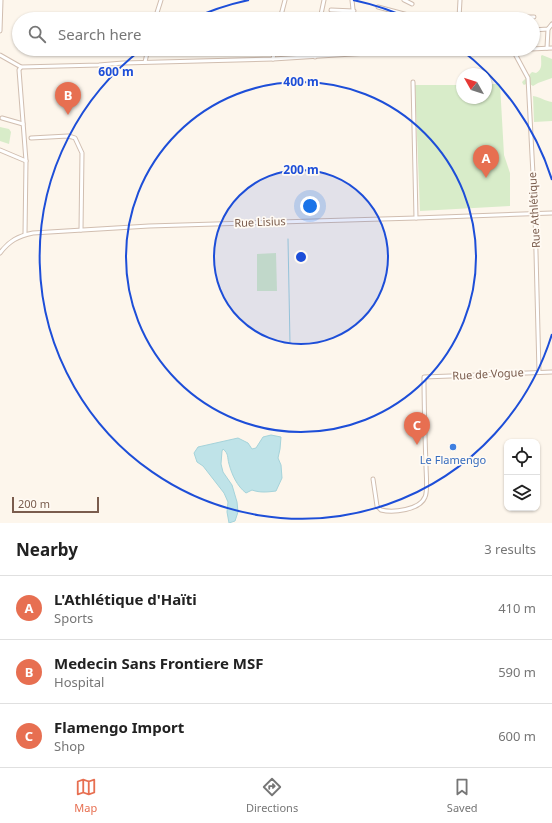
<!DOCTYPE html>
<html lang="en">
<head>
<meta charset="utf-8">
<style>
	:root { --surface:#fff; --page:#f2f2f2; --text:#222; --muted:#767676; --line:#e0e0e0; --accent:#e76f51 }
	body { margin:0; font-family:"Noto Sans",sans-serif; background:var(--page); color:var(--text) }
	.controls { position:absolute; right:12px; bottom:12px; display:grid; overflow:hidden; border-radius:8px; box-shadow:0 1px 3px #0004 }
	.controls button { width:36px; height:36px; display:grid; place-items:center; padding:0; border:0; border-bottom:1px solid var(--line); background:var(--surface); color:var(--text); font:20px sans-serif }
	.compass { position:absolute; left:456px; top:68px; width:36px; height:36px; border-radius:50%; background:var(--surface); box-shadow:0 1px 3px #0004; rotate:309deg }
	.scale { position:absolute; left:12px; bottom:10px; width:87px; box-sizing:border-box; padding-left:4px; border:2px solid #7a5c4d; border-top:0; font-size:11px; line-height:14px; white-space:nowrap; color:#7a5c4d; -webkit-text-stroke:3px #fffaf3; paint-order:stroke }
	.you { position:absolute; left:310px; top:206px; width:14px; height:14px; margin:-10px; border:3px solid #fff; border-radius:50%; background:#1a73e8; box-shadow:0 0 0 6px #1a73e833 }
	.badge { display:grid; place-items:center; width:26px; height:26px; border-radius:50%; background:var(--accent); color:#fff; font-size:13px; font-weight:700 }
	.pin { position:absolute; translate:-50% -33px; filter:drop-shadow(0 1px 2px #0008) }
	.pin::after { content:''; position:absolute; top:21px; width:14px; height:12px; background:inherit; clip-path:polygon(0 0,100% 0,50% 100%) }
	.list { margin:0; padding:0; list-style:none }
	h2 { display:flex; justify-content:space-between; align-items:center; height:52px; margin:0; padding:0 16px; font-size:17px }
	h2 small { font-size:13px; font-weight:400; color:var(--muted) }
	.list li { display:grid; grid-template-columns:26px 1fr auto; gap:12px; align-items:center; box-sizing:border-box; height:64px; padding:0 16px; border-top:1px solid var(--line) }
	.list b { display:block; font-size:15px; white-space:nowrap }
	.list p { margin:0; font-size:13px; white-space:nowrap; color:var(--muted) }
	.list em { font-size:13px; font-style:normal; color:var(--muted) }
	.icon { flex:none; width:22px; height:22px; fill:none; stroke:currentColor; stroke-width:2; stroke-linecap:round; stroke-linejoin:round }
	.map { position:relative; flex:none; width:552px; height:523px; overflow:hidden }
	.search { position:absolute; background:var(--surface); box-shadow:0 1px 3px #0004; left:12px; right:12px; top:12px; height:44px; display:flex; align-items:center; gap:10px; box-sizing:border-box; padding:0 14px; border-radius:22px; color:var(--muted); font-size:15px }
	.sheet { height:244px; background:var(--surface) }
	nav { display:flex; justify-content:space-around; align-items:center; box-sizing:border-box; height:56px; border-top:1px solid var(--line); background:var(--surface); font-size:11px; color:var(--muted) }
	nav a { display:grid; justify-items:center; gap:2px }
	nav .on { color:var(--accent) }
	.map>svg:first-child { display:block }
	.green { fill:#d8ecc9 }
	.water { fill:#bfe3e8; stroke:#a5d3da }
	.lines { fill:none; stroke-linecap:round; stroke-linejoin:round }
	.stream { stroke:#a5d3da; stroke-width:1 }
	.minor-casing { stroke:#d1beb0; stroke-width:5 }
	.minor { stroke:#fff; stroke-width:3 }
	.ring { fill:none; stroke:#1d4ed8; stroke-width:2 }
	.shop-dot { fill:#3f7fe0; stroke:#fffaf3; stroke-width:1.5 }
	.labels { text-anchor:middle; stroke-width:3.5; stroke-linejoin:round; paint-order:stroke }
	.street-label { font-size:11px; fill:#7a5c4d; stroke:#fffaf3 }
	.shop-label { font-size:11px; fill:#366cbe; stroke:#fffaf3 }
	.centre { fill:#1d4ed8; stroke:#fffaf3; stroke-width:2 }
	.ring-label { font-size:12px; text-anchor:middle; font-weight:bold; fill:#1d4ed8; stroke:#fffaf3; stroke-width:3.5; stroke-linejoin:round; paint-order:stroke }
</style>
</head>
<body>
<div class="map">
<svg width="552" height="523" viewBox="0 0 552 523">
	<rect width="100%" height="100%" fill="#fdf6ec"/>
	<!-- green -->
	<g class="green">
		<path d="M542,55L552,59V78L538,83L533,86L528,83L524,85L523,84L522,82L532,72L536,73C543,69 541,63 541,56Z"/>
		<polygon points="486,84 500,84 504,155 510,173 510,206 420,211 415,85 462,85 462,98 486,98"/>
		<path d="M533,96C540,97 545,101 552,102V121L534,122Z"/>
		<polygon points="0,127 9,129 11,132 9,144 0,141"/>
		<polygon points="276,253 277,291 257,291 257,254"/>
	</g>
	<!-- water -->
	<path class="water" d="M271,435L281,437L280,449L278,458L281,465L282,478L276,491C268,492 260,493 252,490L246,493C237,486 232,475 229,464C227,457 229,454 223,449L222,451L221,464L223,472L232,485L237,502L238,512L235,521L229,523L227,512L228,502L224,493L203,466L197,462L194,453L198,447L238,438L248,443L252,449L256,448L263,437Z"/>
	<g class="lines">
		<!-- stream -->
		<polyline class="stream" points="288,239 290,343"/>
		<defs>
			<g id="minor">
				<polyline points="352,0 354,19"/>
				<polyline points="404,0 412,4"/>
				<polyline points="378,7 408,15 410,17 409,19"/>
				<polyline points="331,10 354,11"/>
				<polyline points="459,18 534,17"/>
				<polyline points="459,18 460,0"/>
				<polyline points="155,19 161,0"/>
				<polyline points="280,19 285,0"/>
				<polyline points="320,19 324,0"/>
				<polyline points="533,30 548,29 552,24"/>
				<polyline points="0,31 1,0"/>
				<polyline points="547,48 548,29"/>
				<polyline points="514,52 528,78 535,213 539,372"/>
				<polyline points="0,55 21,67 99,65 123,63 273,59 384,52 514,52 531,49 552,48"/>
				<polyline points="315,57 315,49"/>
				<polyline points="273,59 275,49"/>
				<polyline points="145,62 148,49"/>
				<polyline points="21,67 19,70 26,161 25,234"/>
				<polyline points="413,82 416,218"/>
				<polyline points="2,118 23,124"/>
				<polyline points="31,138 68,136 72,137 75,138 82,153 81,230"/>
				<polyline points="0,150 26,161"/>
				<path d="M0,253C9,241 18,236 33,233L149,226L416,218L552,213"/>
				<path d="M373,479L377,506L381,510C393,513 420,510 425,497C428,491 426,473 426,466C425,437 424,407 424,377L552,372"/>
			</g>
		</defs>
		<!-- minor casing -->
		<use href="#minor" class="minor-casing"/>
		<!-- minor -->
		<use href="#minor" class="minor"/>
	</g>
	<!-- distance rings -->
	<circle cx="301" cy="257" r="87" fill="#1d4ed8" fill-opacity=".12"/>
	<g class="ring">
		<circle cx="301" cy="257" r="87"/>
		<circle cx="301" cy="257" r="175"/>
		<path d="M552 334A262 262 0 1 1 142 49M192 19A262 262 0 0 1 249 0M353 0A262 262 0 0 1 410 19M460 49A262 262 0 0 1 552 180"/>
	</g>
	<!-- markers -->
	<circle class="shop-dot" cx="453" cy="447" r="4"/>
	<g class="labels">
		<!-- street labels -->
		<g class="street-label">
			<text transform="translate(534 210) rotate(-93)" y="4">Rue Athlétique</text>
			<text transform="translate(260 222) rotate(-2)" y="4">Rue Lisius</text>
			<text transform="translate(488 374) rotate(-3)" y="4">Rue de Vogue</text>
		</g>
		<!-- shop labels -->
		<g class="shop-label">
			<text x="453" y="464">Le Flamengo</text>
		</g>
	</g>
	<circle cx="301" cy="257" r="6" class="centre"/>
	<g class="ring-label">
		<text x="116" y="76">600 m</text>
		<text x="301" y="86">400 m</text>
		<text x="301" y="174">200 m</text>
	</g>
</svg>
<div class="controls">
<button><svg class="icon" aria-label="locate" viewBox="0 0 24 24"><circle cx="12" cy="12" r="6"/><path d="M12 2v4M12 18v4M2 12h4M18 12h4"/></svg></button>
<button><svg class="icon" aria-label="layers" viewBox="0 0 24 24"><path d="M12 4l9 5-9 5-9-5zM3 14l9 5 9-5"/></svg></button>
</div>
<svg class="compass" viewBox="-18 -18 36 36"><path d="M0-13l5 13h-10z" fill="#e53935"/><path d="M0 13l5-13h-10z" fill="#767676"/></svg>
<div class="scale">200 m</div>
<div class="you"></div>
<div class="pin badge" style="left:486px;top:178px">A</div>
<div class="pin badge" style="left:68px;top:115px">B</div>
<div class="pin badge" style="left:417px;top:445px">C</div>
<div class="search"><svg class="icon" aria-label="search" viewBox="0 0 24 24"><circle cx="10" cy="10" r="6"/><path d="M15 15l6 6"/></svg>Search here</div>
</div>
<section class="sheet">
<h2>Nearby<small>3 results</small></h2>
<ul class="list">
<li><span class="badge">A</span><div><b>L'Athlétique d'Haïti</b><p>Sports</p></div><em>410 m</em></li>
<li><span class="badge">B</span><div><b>Medecin Sans Frontiere MSF</b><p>Hospital</p></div><em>590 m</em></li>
<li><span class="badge">C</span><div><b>Flamengo Import</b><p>Shop</p></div><em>600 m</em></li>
</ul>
</section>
<nav>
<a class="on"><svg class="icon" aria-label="map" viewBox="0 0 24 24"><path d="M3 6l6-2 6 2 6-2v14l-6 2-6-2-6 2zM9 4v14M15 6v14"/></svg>Map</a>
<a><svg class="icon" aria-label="directions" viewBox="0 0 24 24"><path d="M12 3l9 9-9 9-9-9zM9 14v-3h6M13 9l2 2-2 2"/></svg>Directions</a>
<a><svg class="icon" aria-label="saved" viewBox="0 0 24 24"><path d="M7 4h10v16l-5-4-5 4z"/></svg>Saved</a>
</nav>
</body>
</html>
